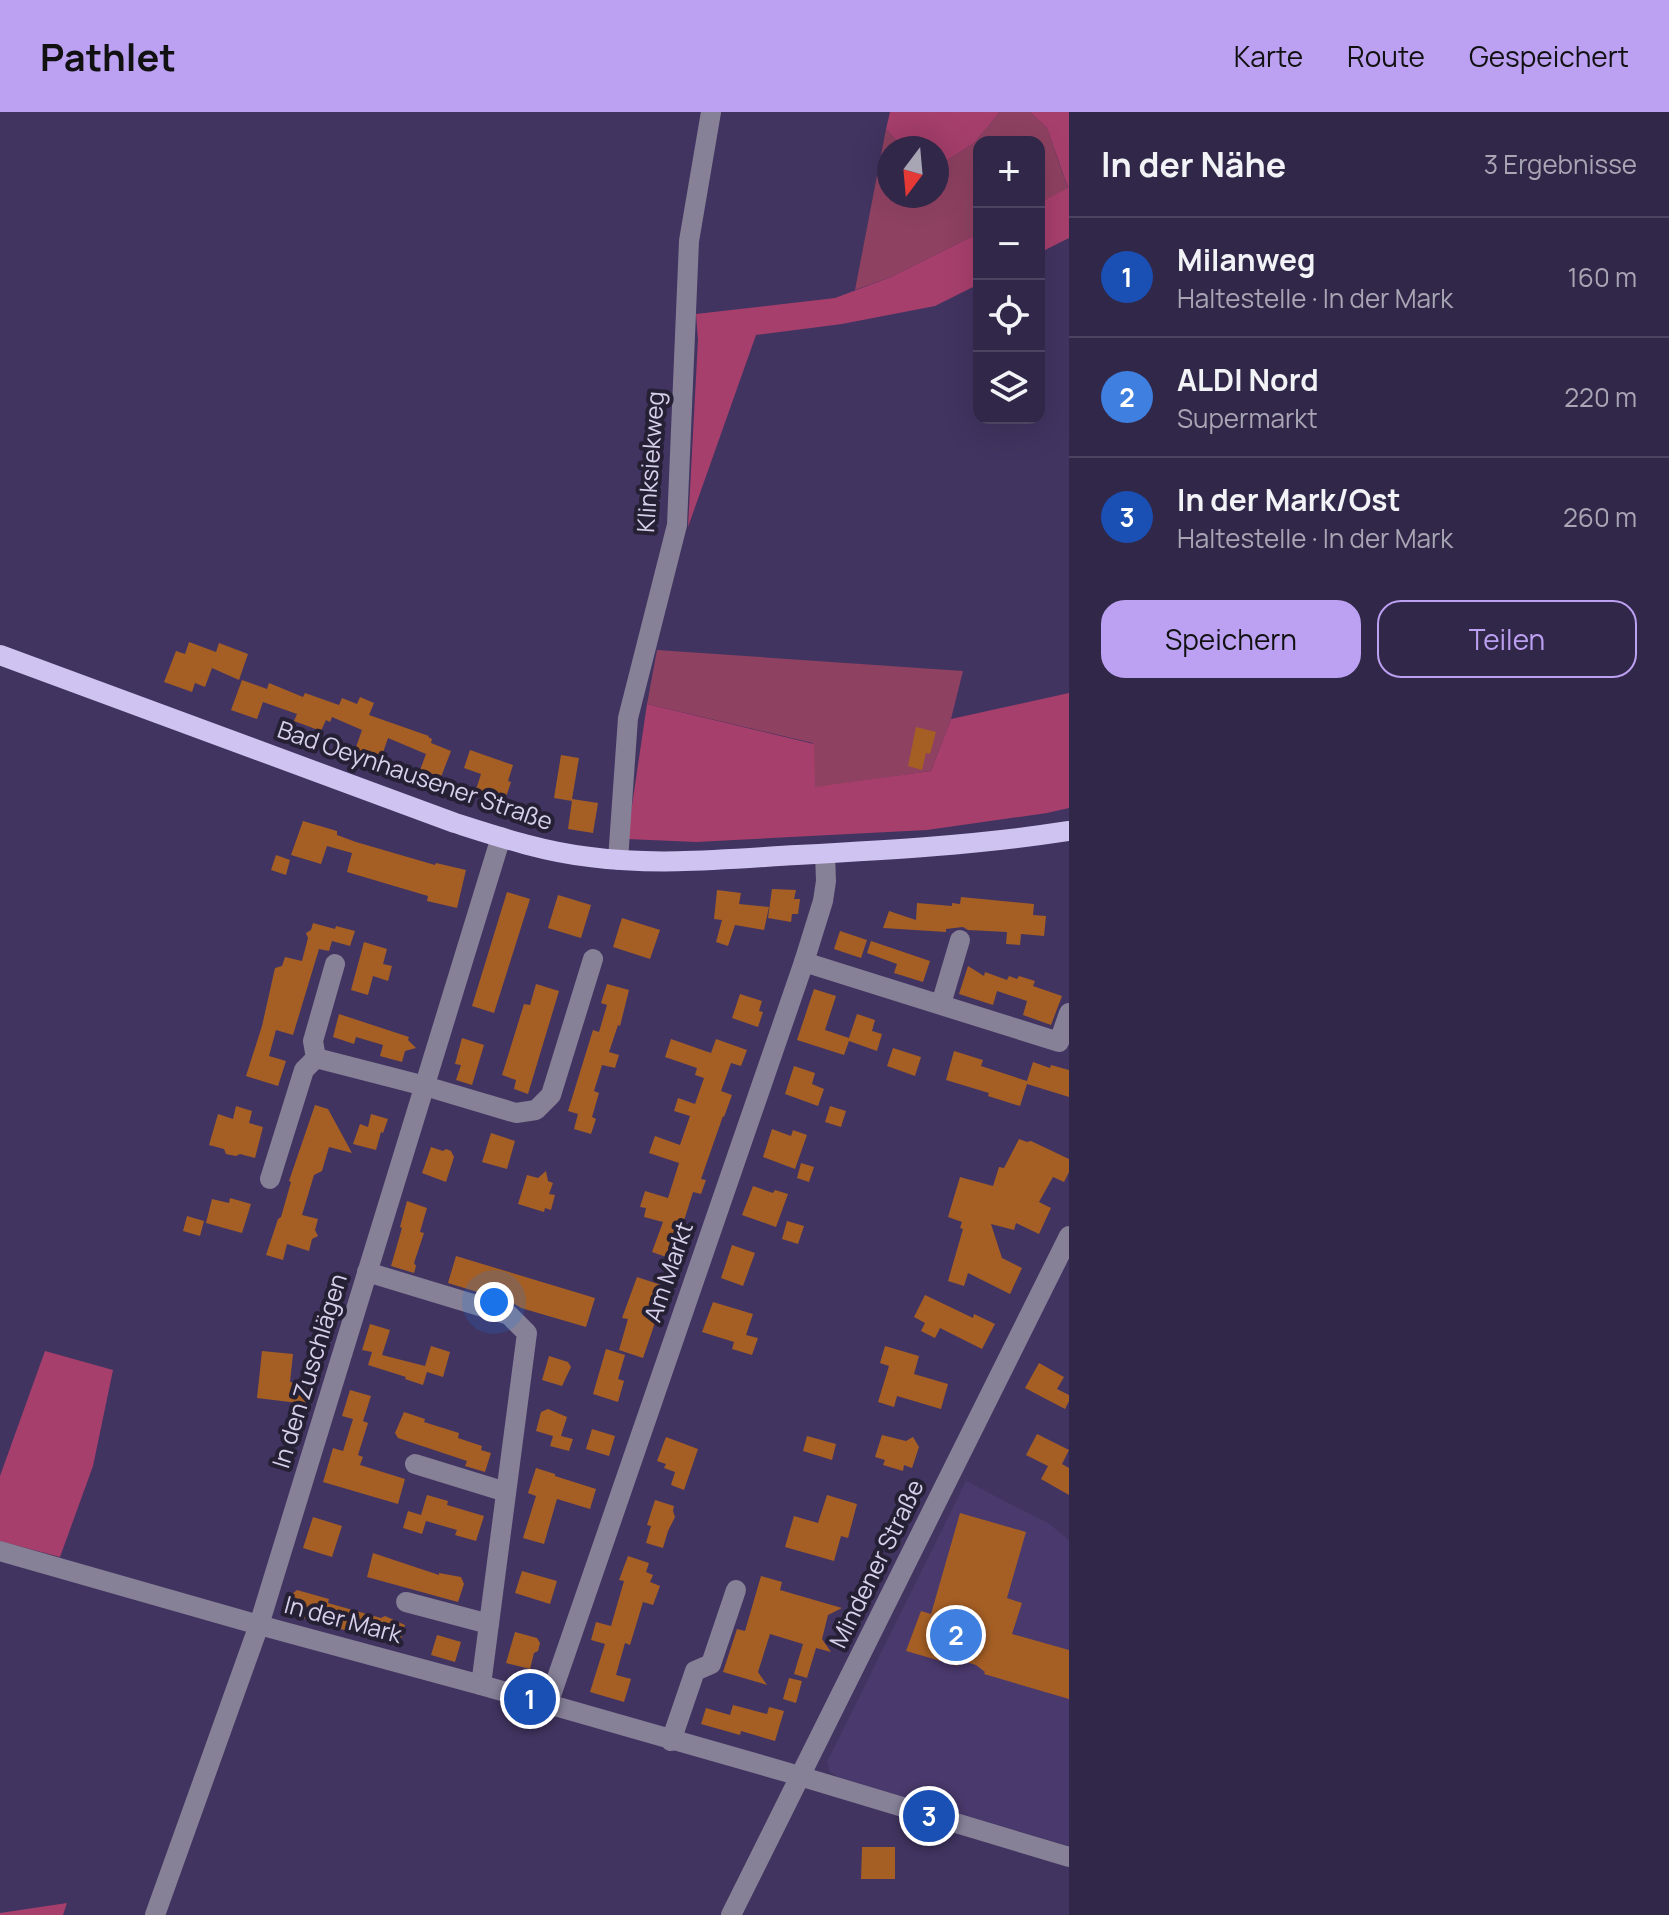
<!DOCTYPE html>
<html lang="de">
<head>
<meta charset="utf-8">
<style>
	:root { --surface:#312748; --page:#392f4f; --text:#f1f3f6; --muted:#a8a5b4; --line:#4c4460; --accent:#bca0f2 }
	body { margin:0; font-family:Manrope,sans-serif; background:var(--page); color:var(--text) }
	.controls { position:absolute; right:24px; top:24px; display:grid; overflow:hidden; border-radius:16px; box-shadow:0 8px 32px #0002 }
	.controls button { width:72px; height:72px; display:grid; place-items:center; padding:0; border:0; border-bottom:2px solid var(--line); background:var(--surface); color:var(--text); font:40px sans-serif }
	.compass { position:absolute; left:877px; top:24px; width:72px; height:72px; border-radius:50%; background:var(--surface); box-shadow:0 8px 32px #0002; rotate:196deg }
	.you { position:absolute; left:494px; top:1190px; width:28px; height:28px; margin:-20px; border:6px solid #fff; border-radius:50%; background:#1a73e8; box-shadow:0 0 0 12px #1a73e833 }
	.badge { display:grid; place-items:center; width:52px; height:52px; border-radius:50%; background:var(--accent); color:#fff; font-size:26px; font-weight:700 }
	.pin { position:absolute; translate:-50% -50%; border:4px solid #fff; box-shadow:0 2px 8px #0006 }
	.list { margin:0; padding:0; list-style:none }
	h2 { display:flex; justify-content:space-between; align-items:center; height:104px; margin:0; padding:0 32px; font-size:34px }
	h2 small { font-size:26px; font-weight:400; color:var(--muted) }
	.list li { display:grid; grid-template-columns:52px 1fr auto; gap:24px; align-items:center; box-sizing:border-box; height:120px; padding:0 32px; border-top:2px solid var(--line) }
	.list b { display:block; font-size:30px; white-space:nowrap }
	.list p { margin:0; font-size:26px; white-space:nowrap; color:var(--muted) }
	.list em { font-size:26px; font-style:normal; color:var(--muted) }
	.actions { display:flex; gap:16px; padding:24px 32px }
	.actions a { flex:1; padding:18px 0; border:2px solid var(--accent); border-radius:24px; text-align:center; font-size:28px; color:var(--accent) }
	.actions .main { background:var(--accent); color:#111 }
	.icon { flex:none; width:44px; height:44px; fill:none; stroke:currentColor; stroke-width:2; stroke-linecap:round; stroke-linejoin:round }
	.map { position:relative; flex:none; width:1069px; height:1803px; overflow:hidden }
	header { display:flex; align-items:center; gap:48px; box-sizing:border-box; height:112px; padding:0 40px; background:var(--accent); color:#111 }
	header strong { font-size:38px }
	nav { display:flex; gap:44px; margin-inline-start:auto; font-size:28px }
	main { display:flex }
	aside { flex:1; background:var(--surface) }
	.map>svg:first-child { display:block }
	.built { fill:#49396c }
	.green { fill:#8e4161 }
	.forest { fill:#a73f6c }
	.building { fill:#a55f25 }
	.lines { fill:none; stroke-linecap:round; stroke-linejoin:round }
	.minor { stroke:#868197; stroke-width:20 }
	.major { stroke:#cec3f1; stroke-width:20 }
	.labels { text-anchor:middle; stroke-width:8; stroke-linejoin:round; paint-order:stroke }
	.street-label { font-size:24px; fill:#d6d0eb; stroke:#262035 }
</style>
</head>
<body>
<header>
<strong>Pathlet</strong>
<nav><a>Karte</a><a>Route</a><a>Gespeichert</a></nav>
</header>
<main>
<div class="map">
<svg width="1069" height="1803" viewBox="0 0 1069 1803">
	<rect width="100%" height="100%" fill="#413460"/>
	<!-- built -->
	<polygon class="built" points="966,1369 1048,1411 1069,1428 1069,1734 840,1666 830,1660 827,1650"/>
	<!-- green -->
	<g class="green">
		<polygon points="1000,0 1030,0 1047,16 1068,77 1039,91 1039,30 979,30 979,121 891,165 855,178 886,17 903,36 889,36 889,84 937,84 937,55 974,31"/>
		<polygon points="657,538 963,559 951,607 931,659 814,676 813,631 647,592"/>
	</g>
	<!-- forest -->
	<g class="forest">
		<polygon points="890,0 1000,0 974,31 937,55 937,36 903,36 886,17"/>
		<polygon points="1030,0 1069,0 1069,126 1039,141 1039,91 1068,76 1047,16"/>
		<polygon points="979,121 979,172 935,194 842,212 756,223 688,415 698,228 696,202 835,186 891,165"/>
		<polygon points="1069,581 1069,696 1047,701 927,718 696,730 627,727 647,592 814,632 815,675 931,659 951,607"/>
		<polygon points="45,1239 113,1258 93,1354 60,1445 0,1429 0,1364"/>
		<polygon points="67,1791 63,1803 0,1803 0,1801"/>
	</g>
	<!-- building -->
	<g class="building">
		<polygon points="189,530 216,540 219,531 248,542 239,568 212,556 205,575 195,571 192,580 164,570 176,539 185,542"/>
		<polygon points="242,568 267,577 269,571 303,585 305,581 339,593 342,586 357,592 360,585 374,591 369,603 429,624 428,625 432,627 431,631 451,639 441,665 420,658 426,642 388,626 379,652 353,644 362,618 332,605 330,610 326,608 321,619 294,609 297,602 263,590 257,607 231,598"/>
		<polygon points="916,615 936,620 930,642 926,641 922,658 908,654"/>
		<polygon points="470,638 513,653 508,669 511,670 504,691 475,681 481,662 464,656"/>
		<polygon points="561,643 579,646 572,687 598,691 593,721 568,717 572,689 554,686"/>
		<polygon points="303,709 337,719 337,723 356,730 435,753 436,751 466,758 457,796 427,789 428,784 347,760 352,741 327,734 321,752 291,743"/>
		<polygon points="276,743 290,748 286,763 271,758"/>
		<polygon points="772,777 796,778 794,787 800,787 798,802 792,802 791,810 768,806"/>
		<polygon points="717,778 741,781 739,792 769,795 764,818 735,813 728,834 716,830 722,808 714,807"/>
		<polygon points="507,780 530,787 494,901 472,894"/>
		<polygon points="558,783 591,793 581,826 548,816"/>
		<polygon points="961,785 1034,792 1033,803 1046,804 1044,824 1021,822 1020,833 1006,832 1007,820 968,818 963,815 946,817 946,820 883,816 889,799 916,808 917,791 952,794 952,791 960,792"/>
		<polygon points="622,806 660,818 650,847 613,835"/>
		<polygon points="313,811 335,817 336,814 355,819 350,834 332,829 329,839 319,837 293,923 276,918 269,944 286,949 278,974 246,964 262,914 275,856 282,854 285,845 302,849 308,826 306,821 311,818"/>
		<polygon points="840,819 867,828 861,846 834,837"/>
		<polygon points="871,829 930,849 923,870 894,861 897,852 867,841"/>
		<polygon points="364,830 387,837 383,852 392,854 388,869 373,864 368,883 351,878"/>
		<polygon points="968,854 984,864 985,860 1007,868 1009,864 1017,867 1019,864 1035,869 1033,874 1062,884 1051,913 1023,903 1027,889 997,879 993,893 959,882"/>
		<polygon points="536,872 559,879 528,982 514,977 516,968 502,963 524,892 530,893"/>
		<polygon points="607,872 629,878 620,914 618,913 609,940 619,943 615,956 602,953 594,979 599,981 592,1005 596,1007 591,1022 574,1017 578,1002 568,999 593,918 599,920 607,893 601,891"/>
		<polygon points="814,877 836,884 825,918 849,926 857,902 875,908 872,919 882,922 877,939 849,929 844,943 797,928"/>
		<polygon points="740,882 762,889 759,899 763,900 758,915 732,906"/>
		<polygon points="339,902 409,925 408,928 416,936 405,939 402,950 380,944 383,933 356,925 354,932 333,925"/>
		<polygon points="462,926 484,933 472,973 456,968 461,953 455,952"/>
		<polygon points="671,927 711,941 716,927 747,938 741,954 731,951 721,979 732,983 724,1005 723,1004 701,1067 706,1068 701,1082 693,1080 682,1115 686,1116 675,1148 652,1140 663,1110 644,1105 646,1096 640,1095 645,1079 668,1086 679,1051 649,1041 655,1024 680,1033 690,1004 674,999 678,986 695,992 704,966 695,963 697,956 665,945"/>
		<polygon points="893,936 921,945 915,964 887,954"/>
		<polygon points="954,939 983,948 981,954 1027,969 1033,950 1050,956 1051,953 1069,958 1069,985 1027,972 1020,994 988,984 989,981 946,968"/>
		<polygon points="794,954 815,961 812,972 824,977 818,994 785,982"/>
		<polygon points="315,993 328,997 352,1041 329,1035 322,1059 314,1063 302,1103 318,1107 315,1118 318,1124 312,1127 309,1139 287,1132 283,1148 266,1143 278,1107 281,1105 291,1070 289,1069"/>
		<polygon points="236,994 252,999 249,1011 263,1015 255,1046 240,1042 236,1044 226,1042 224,1037 209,1033 218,1002 233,1007"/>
		<polygon points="830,994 846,999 841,1015 825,1010"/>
		<polygon points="371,1002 388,1007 383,1021 381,1020 376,1038 353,1032 360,1012 368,1015"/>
		<polygon points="772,1017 791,1024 793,1018 807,1023 795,1057 763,1045"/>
		<polygon points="491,1021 515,1029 507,1057 482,1050"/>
		<polygon points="1019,1027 1027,1030 1031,1029 1069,1047 1069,1060 1064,1070 1053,1065 1039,1090 1051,1096 1039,1122 1016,1111 1014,1118 991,1112 1002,1146 1022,1156 1010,1182 968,1161 964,1174 948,1169 963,1117 960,1116 962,1110 948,1105 960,1065 993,1074 999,1055 1004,1056"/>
		<polygon points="431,1035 443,1039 446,1037 451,1039 454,1045 446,1070 422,1061"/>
		<polygon points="801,1051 814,1055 809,1070 797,1066"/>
		<polygon points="546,1059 548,1069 553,1071 549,1082 555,1083 551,1098 545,1096 544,1100 518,1092 527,1063 538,1066"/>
		<polygon points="753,1074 773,1081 775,1078 788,1082 776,1115 742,1103"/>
		<polygon points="230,1086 251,1092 242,1121 206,1111 212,1087 229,1091"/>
		<polygon points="407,1089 427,1096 420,1120 424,1121 414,1151 416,1154 414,1161 391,1154 402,1116 400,1115"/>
		<polygon points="187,1104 204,1109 200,1124 183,1119"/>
		<polygon points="787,1109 804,1114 798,1132 782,1127"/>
		<polygon points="732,1133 755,1141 743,1174 721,1166"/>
		<polygon points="456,1144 595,1186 586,1215 521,1196 513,1191 448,1171"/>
		<polygon points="637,1165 667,1175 643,1246 619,1238 628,1207 622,1206"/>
		<polygon points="925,1183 973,1206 974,1202 995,1212 982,1237 940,1216 935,1226 921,1219 925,1211 914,1205"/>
		<polygon points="713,1190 753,1202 746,1223 758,1226 752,1243 732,1237 734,1230 702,1220"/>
		<polygon points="370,1212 390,1218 382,1243 425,1254 431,1234 450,1240 443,1265 427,1260 423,1273 405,1267 406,1265 368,1253 372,1240 362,1238"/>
		<polygon points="885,1234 919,1244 914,1262 948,1272 941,1297 897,1284 894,1295 878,1290 889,1254 880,1251"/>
		<polygon points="606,1237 625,1243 618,1267 624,1269 618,1290 593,1282"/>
		<polygon points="262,1239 293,1242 290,1270 309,1273 306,1292 257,1286"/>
		<polygon points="549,1244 568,1250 571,1255 562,1274 542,1268"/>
		<polygon points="1039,1251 1064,1265 1057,1277 1069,1283 1069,1289 1065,1297 1025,1276"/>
		<polygon points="350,1278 371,1284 363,1309 368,1311 358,1343 363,1345 360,1353 405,1367 398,1392 323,1370 333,1336 343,1339 353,1307 342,1304"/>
		<polygon points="548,1297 567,1305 561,1324 573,1327 569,1339 550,1334 553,1324 536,1319 541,1300"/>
		<polygon points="404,1300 425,1307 424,1310 459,1321 458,1326 482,1334 481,1338 491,1341 485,1360 465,1354 467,1349 398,1326 395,1321"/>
		<polygon points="592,1317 615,1324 609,1344 586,1337"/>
		<polygon points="1037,1322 1069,1338 1062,1352 1069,1356 1069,1383 1041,1367 1048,1354 1026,1343"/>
		<polygon points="882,1323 906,1329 913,1325 919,1335 912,1356 904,1353 903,1359 883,1353 885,1348 875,1345"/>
		<polygon points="807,1324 836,1332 832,1348 803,1339"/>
		<polygon points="666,1325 698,1337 684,1378 671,1373 675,1360 664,1356 666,1352 657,1349"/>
		<polygon points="536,1356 555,1362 555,1364 596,1377 590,1397 557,1387 544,1432 523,1426 536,1384 528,1381"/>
		<polygon points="427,1383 448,1389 447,1393 484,1404 476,1429 455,1423 457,1418 426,1409 422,1422 403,1416 408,1399 421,1403"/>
		<polygon points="827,1383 857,1392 848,1426 841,1424 834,1449 785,1435 794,1404 818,1411"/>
		<polygon points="655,1388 674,1394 673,1399 675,1405 668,1419 663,1436 646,1431 651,1414 647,1413"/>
		<polygon points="960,1401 1026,1420 1007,1486 1022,1491 1012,1522 1069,1538 1069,1587 984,1562 985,1560 976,1553 959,1548 958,1554 906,1539 921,1499 931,1502"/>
		<polygon points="313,1405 342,1414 332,1445 303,1436"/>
		<polygon points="373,1441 439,1463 439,1461 461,1465 464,1472 458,1490 367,1465"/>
		<polygon points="628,1444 649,1451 646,1460 653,1463 650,1470 660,1474 653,1493 643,1490 630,1533 625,1531 616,1563 631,1567 624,1590 590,1580 605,1532 591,1528 596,1510 611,1514 624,1469 619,1468"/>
		<polygon points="522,1459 557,1469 550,1492 515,1481"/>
		<polygon points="761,1464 782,1470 780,1478 842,1496 828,1503 822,1527 831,1540 816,1536 807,1566 794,1562 803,1532 770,1522 758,1560 767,1573 723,1560 737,1517 745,1519"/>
		<polygon points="297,1478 329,1487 328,1491 381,1506 385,1504 405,1513 399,1534 286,1501 292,1482"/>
		<polygon points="515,1520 537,1526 540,1531 538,1539 534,1541 530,1557 506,1551"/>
		<polygon points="437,1523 461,1530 455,1550 431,1543"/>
		<polygon points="789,1566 802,1569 796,1591 783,1587"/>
		<polygon points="733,1593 767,1602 769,1595 784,1599 775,1629 741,1619 740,1623 701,1612 706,1596 730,1603"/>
		<polygon points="862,1735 895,1735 895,1767 861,1767"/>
	</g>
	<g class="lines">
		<!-- minor -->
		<g class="minor">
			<polyline points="618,748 628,606 677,413 689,129 711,0"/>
			<polyline points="804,850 1059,930 1069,901"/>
			<polyline points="941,892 960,828"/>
			<polyline points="316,946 425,974 516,1001 536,998 551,983 593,847"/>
			<polyline points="270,1067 304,958 316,946 313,929 335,852"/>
			<polyline points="367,1160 509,1203 527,1221 481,1573"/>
			<polyline points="415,1352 506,1380"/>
			<polyline points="0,1439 259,1513 481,1573 786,1660 1069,1745"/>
			<polyline points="406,1490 489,1512"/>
			<polyline points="548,1592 804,850 823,789 826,769 825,742"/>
			<polyline points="671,1629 695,1559 711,1552 736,1478"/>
			<polyline points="155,1803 259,1513 501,725"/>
			<polyline points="731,1803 1069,1124"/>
		</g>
		<!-- major -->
		<path class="major" d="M0,543L455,711C499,725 544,740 590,745C658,754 728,747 797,743C888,738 979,733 1069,719"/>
	</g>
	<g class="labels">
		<!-- street labels -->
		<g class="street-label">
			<text transform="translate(651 350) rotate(-86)" y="8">Klinksiekweg</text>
			<text transform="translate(415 664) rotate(19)" y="8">Bad Oeynhausener Straße</text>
			<text transform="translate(669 1160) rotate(-71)" y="8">Am Markt</text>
			<text transform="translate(310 1259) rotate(-73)" y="8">In den Zuschlägen</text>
			<text transform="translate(877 1452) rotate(-64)" y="8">Mindener Straße</text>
			<text transform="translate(343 1508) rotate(15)" y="8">In der Mark</text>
		</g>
	</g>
</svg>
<div class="controls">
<button>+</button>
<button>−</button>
<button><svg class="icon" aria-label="locate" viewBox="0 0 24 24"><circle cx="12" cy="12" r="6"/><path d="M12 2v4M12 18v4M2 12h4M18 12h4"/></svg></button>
<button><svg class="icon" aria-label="layers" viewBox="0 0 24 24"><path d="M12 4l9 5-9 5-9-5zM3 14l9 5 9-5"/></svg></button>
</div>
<svg class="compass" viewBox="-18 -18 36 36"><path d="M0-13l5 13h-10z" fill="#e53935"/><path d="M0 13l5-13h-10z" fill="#a8a5b4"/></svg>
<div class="you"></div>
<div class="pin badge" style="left:530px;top:1587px;background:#1a4fb4">1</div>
<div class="pin badge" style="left:956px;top:1523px;background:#3f7fe0">2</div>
<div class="pin badge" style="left:929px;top:1704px;background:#1a4fb4">3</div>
</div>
<aside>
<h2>In der Nähe<small>3 Ergebnisse</small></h2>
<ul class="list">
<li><span class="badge" style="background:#1a4fb4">1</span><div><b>Milanweg</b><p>Haltestelle · In der Mark</p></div><em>160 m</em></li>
<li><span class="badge" style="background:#3f7fe0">2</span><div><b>ALDI Nord</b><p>Supermarkt</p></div><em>220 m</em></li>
<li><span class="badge" style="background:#1a4fb4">3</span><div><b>In der Mark/Ost</b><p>Haltestelle · In der Mark</p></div><em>260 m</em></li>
</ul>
<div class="actions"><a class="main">Speichern</a><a>Teilen</a></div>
</aside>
</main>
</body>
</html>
